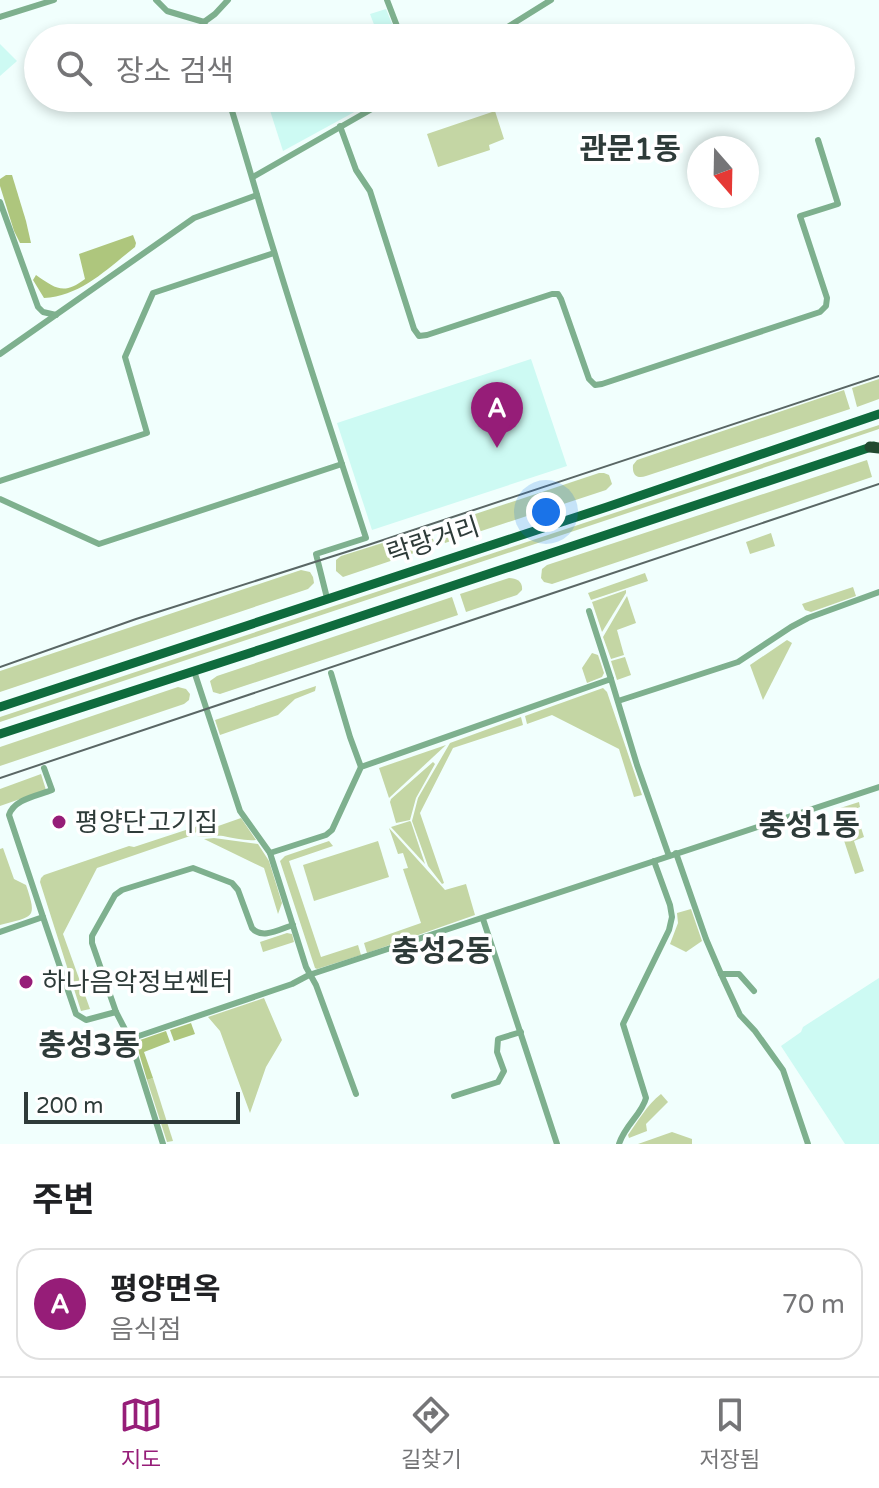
<!DOCTYPE html>
<html lang="ko">
<head>
<meta charset="utf-8">
<style>
	:root { --surface:#fff; --page:#f6f6f6; --text:#202124; --muted:#757577; --line:#e0e0e0; --accent:#961d78 }
	body { margin:0; font-family:"Varela Round","Noto Sans KR",sans-serif; background:var(--page); color:var(--text) }
	.compass { position:absolute; left:687px; top:136px; width:72px; height:72px; border-radius:50%; background:var(--surface); box-shadow:0 4px 12px #0003; rotate:160deg }
	.scale { position:absolute; left:24px; bottom:20px; width:216px; box-sizing:border-box; padding-left:8px; border:4px solid #2e3b39; border-top:0; font-size:22px; line-height:28px; white-space:nowrap; color:#2e3b39; -webkit-text-stroke:6px #fff; paint-order:stroke }
	.you { position:absolute; left:546px; top:512px; width:28px; height:28px; margin:-20px; border:6px solid #fff; border-radius:50%; background:#1a73e8; box-shadow:0 0 0 12px #1a73e833 }
	.badge { display:grid; place-items:center; width:52px; height:52px; border-radius:50%; background:var(--accent); color:#fff; font-size:26px; font-weight:700 }
	.pin { position:absolute; translate:-50% -66px; filter:drop-shadow(0 2px 4px #0008) }
	.pin::after { content:''; position:absolute; top:42px; width:28px; height:24px; background:inherit; clip-path:polygon(0 0,100% 0,50% 100%) }
	.list { margin:0; padding:0; list-style:none }
	h2 { display:flex; justify-content:space-between; align-items:center; height:104px; margin:0; padding:0 32px; font-size:34px }
	h2 small { font-size:26px; font-weight:400; color:var(--muted) }
	.list li { display:grid; grid-template-columns:52px 1fr auto; gap:24px; align-items:center; box-sizing:border-box; height:112px; margin:0 16px 16px; padding:0 16px; border:2px solid var(--line); border-radius:24px }
	.list b { display:block; font-size:30px; white-space:nowrap }
	.list p { margin:0; font-size:26px; white-space:nowrap; color:var(--muted) }
	.list em { font-size:26px; font-style:normal; color:var(--muted) }
	.icon { flex:none; width:44px; height:44px; fill:none; stroke:currentColor; stroke-width:2; stroke-linecap:round; stroke-linejoin:round }
	.map { position:relative; flex:none; width:879px; height:1144px; overflow:hidden }
	.search { position:absolute; background:var(--surface); box-shadow:0 4px 12px #0003; left:24px; right:24px; top:24px; height:88px; display:flex; align-items:center; gap:20px; box-sizing:border-box; padding:0 28px; border-radius:44px; color:var(--muted); font-size:30px }
	.sheet { height:232px; background:var(--surface) }
	nav { display:flex; justify-content:space-around; align-items:center; box-sizing:border-box; height:112px; border-top:2px solid var(--line); background:var(--surface); font-size:22px; color:var(--muted) }
	nav a { display:grid; justify-items:center; gap:4px }
	nav .on { color:var(--accent) }
	.map>svg:first-child { display:block }
	.built { fill:#cdfaf3 }
	.green { fill:#c4d6a4 }
	.forest { fill:#aec67d }
	.lines { fill:none; stroke-linecap:round; stroke-linejoin:round }
	.street { stroke:#7eb08e; stroke-width:6 }
	.primary { stroke:#0f6b3d; stroke-width:9 }
	.highway { stroke:#214a31; stroke-width:11 }
	.tram { stroke:#5a6765; stroke-width:2 }
	.poi-dot { fill:#961d78; stroke:#fff; stroke-width:3 }
	.labels { text-anchor:middle; stroke-width:7; stroke-linejoin:round; paint-order:stroke }
	.street-label { font-size:26px; fill:#2e3b39; stroke:#fff }
	.poi-label { font-size:26px; fill:#2e3b39; stroke:#fff; text-anchor:start }
	.quarter-label { font-size:30px; font-weight:bold; fill:#2e3b39; stroke:#fff }
</style>
</head>
<body>
<div class="map">
<svg width="879" height="1144" viewBox="0 0 879 1144">
	<rect width="100%" height="100%" fill="#f1fffd"/>
	<!-- built -->
	<g class="built">
		<polygon points="386,9 395,31 401,30 404,38 370,38 378,35 370,14"/>
		<polygon points="0,44 17,61 0,76"/>
		<polygon points="266,98 380,98 283,151"/>
		<polygon points="531,359 567,466 372,530 337,423"/>
		<polygon points="879,978 879,1144 845,1144 781,1046 801,1032 803,1027"/>
	</g>
	<!-- green -->
	<g class="green">
		<polygon points="495,111 504,139 489,145 490,150 438,167 427,134"/>
		<polygon points="879,379 879,399 857,407 852,388"/>
		<path d="M844,390L850,409L646,476C637,479 632,475 633,465L637,460Z"/>
		<polygon points="879,425 879,429 796,457 0,722 0,717"/>
		<polygon points="867,460 872,477 552,584 544,582 541,578 542,569 547,565"/>
		<polygon points="599,473 604,473 609,475 612,484 606,490 445,543 439,530 439,526"/>
		<polygon points="430,528 435,546 343,577 336,571 336,560 341,556"/>
		<polygon points="771,533 775,546 750,554 746,542"/>
		<polygon points="301,570 310,572 313,577 314,583 308,589 0,692 0,671"/>
		<polygon points="645,573 648,581 591,600 588,593"/>
		<path d="M509,578C517,578 523,582 522,590L517,595L466,612L460,594Z"/>
		<polygon points="853,587 856,596 811,612 805,610 802,604"/>
		<polygon points="626,590 626,593 602,632 592,602"/>
		<polygon points="627,596 636,623 617,630 624,655 611,659 603,637"/>
		<polygon points="452,597 458,615 220,694 213,692 210,681 217,676"/>
		<polygon points="787,640 792,643 763,700 750,665"/>
		<polygon points="592,653 598,655 604,673 602,677 587,683 582,668"/>
		<polygon points="625,657 631,675 617,680 611,661"/>
		<polygon points="316,686 315,691 295,699 278,715 220,735 215,720"/>
		<polygon points="178,687 186,689 190,694 189,700 184,704 0,766 0,747"/>
		<polygon points="603,688 607,692 642,795 634,797 619,749 552,715 527,724 525,716"/>
		<polygon points="521,717 523,725 453,748 420,813 444,883 442,884 428,866 412,821 418,798 450,743"/>
		<polygon points="446,745 389,798 379,768"/>
		<polygon points="433,762 435,764 416,798 410,820 396,823 390,802 391,799"/>
		<polygon points="41,774 46,790 0,806 0,789"/>
		<polygon points="859,802 860,807 855,809 864,837 854,841 864,871 855,874 834,810"/>
		<path d="M241,818L256,840C245,841 234,838 223,836C214,835 206,838 197,836L204,831Z"/>
		<polygon points="410,821 411,822 425,864 391,827"/>
		<polygon points="198,826 198,830 193,835 97,868 63,934 90,1009 81,1011 40,882 41,878 44,875 129,846 134,847"/>
		<polygon points="389,828 445,890 466,884 475,915 367,953 364,943 421,923 403,869 408,868 403,853 398,854"/>
		<polygon points="214,838 258,844 269,861 282,903 278,914 264,868 204,839"/>
		<polygon points="329,841 333,846 289,861 321,957 358,945 361,955 317,969 315,968 280,861 285,856"/>
		<polygon points="378,841 389,877 314,901 303,865"/>
		<path d="M3,848L14,879L26,885C38,920 33,916 0,925V849Z"/>
		<polygon points="691,909 702,941 686,952 670,944 678,923 677,913"/>
		<polygon points="287,933 292,934 294,942 263,952 260,942"/>
		<polygon points="264,998 282,1040 266,1067 250,1113 220,1031 208,1017"/>
		<polygon points="153,1078 173,1141 167,1142 147,1080"/>
		<path d="M661,1094L668,1102L646,1124L647,1131L629,1138L628,1135C638,1121 647,1105 661,1094Z"/>
		<polygon points="672,1132 692,1139 692,1144 638,1144"/>
	</g>
	<!-- forest -->
	<g class="forest">
		<polygon points="6,175 12,175 26,221 31,243 20,243 14,231 0,186 0,179"/>
		<path d="M133,235L136,243L135,247C107,269 81,296 44,298L33,280L36,275C56,289 64,295 85,279L79,254Z"/>
		<polygon points="191,1023 195,1034 174,1041 170,1030"/>
		<polygon points="166,1031 170,1042 144,1052 153,1078 147,1080 136,1043 140,1040"/>
	</g>
	<g class="lines">
		<!-- street -->
		<g class="street">
			<polyline points="156,0 167,11 204,22 209,38"/>
			<polyline points="387,0 397,26"/>
			<polyline points="0,17 54,0"/>
			<polyline points="204,22 215,14 228,0"/>
			<polyline points="490,38 551,0"/>
			<path d="M228,98C244,149 258,200 274,251C303,347 335,442 366,538L316,554L327,598"/>
			<polyline points="340,126 356,170 370,191 414,329 419,336 427,335 552,294 558,294 561,299 589,379 595,385 602,384 820,312 826,306 827,298 800,216 838,204 818,140"/>
			<polyline points="253,177 391,98"/>
			<polyline points="0,202 38,307 43,312 56,315"/>
			<polyline points="0,354 194,218 257,195"/>
			<polyline points="0,481 147,433 125,357 153,293 274,253"/>
			<polyline points="0,499 99,544 342,464"/>
			<polyline points="589,611 611,679"/>
			<polyline points="194,671 240,811 270,853 306,967 316,985 356,1094"/>
			<polyline points="331,673 350,737 361,767"/>
			<polyline points="618,701 738,662 791,627 808,618 879,592"/>
			<polyline points="270,853 326,835 332,830 361,767 611,679 637,765 669,856"/>
			<polyline points="676,853 706,939 721,974 739,974 754,991"/>
			<polyline points="43,917 76,1014 86,1020 116,1012 130,1039 292,984 309,975 879,787"/>
			<polyline points="483,919 557,1144"/>
			<path d="M0,932L43,917L9,815C14,799 37,796 52,790L44,768"/>
			<polyline points="721,974 740,1015 755,1031 783,1070 808,1144"/>
			<path d="M116,1012L92,943V936L115,895L122,890L193,868L232,883L238,890L252,928C262,940 280,929 293,925"/>
			<polyline points="130,1039 163,1144"/>
			<polyline points="454,1096 498,1082 504,1071 497,1052 498,1039 521,1032"/>
			<path d="M619,1144C625,1125 642,1114 646,1098L623,1024L669,930L672,917L670,905L654,861"/>
		</g>
		<!-- primary -->
		<g class="primary">
			<polyline points="0,707 607,507 879,414"/>
			<polyline points="0,734 268,647 874,446"/>
		</g>
		<!-- highway -->
		<polyline class="highway" points="870,447 879,448"/>
		<!-- tram -->
		<g class="tram">
			<polyline points="0,667 136,619 368,545 879,376"/>
			<polyline points="0,778 879,484"/>
		</g>
	</g>
	<!-- markers -->
	<g class="poi-dot">
		<circle cx="59" cy="822" r="8"/>
		<circle cx="26" cy="982" r="8"/>
	</g>
	<g class="labels">
		<!-- street labels -->
		<g class="street-label">
			<text transform="translate(433 540) rotate(-18)" y="9">락랑거리</text>
		</g>
		<!-- poi labels -->
		<g class="poi-label">
			<text x="75" y="831">평양단고기집</text>
			<text x="42" y="991">하나음악정보쎈터</text>
		</g>
		<!-- quarter labels -->
		<g class="quarter-label">
			<text x="630" y="159">관문1동</text>
			<text x="809" y="835">충성1동</text>
			<text x="442" y="961">충성2동</text>
			<text x="89" y="1055">충성3동</text>
		</g>
	</g>
</svg>
<svg class="compass" viewBox="-18 -18 36 36"><path d="M0-13l5 13h-10z" fill="#e53935"/><path d="M0 13l5-13h-10z" fill="#757577"/></svg>
<div class="scale">200 m</div>
<div class="you"></div>
<div class="pin badge" style="left:497px;top:448px">A</div>
<div class="search"><svg class="icon" aria-label="search" viewBox="0 0 24 24"><circle cx="10" cy="10" r="6"/><path d="M15 15l6 6"/></svg>장소 검색</div>
</div>
<section class="sheet">
<h2>주변<small></small></h2>
<ul class="list">
<li><span class="badge">A</span><div><b>평양면옥</b><p>음식점</p></div><em>70 m</em></li>
</ul>
</section>
<nav>
<a class="on"><svg class="icon" aria-label="map" viewBox="0 0 24 24"><path d="M3 6l6-2 6 2 6-2v14l-6 2-6-2-6 2zM9 4v14M15 6v14"/></svg>지도</a>
<a><svg class="icon" aria-label="directions" viewBox="0 0 24 24"><path d="M12 3l9 9-9 9-9-9zM9 14v-3h6M13 9l2 2-2 2"/></svg>길찾기</a>
<a><svg class="icon" aria-label="saved" viewBox="0 0 24 24"><path d="M7 4h10v16l-5-4-5 4z"/></svg>저장됨</a>
</nav>
</body>
</html>
